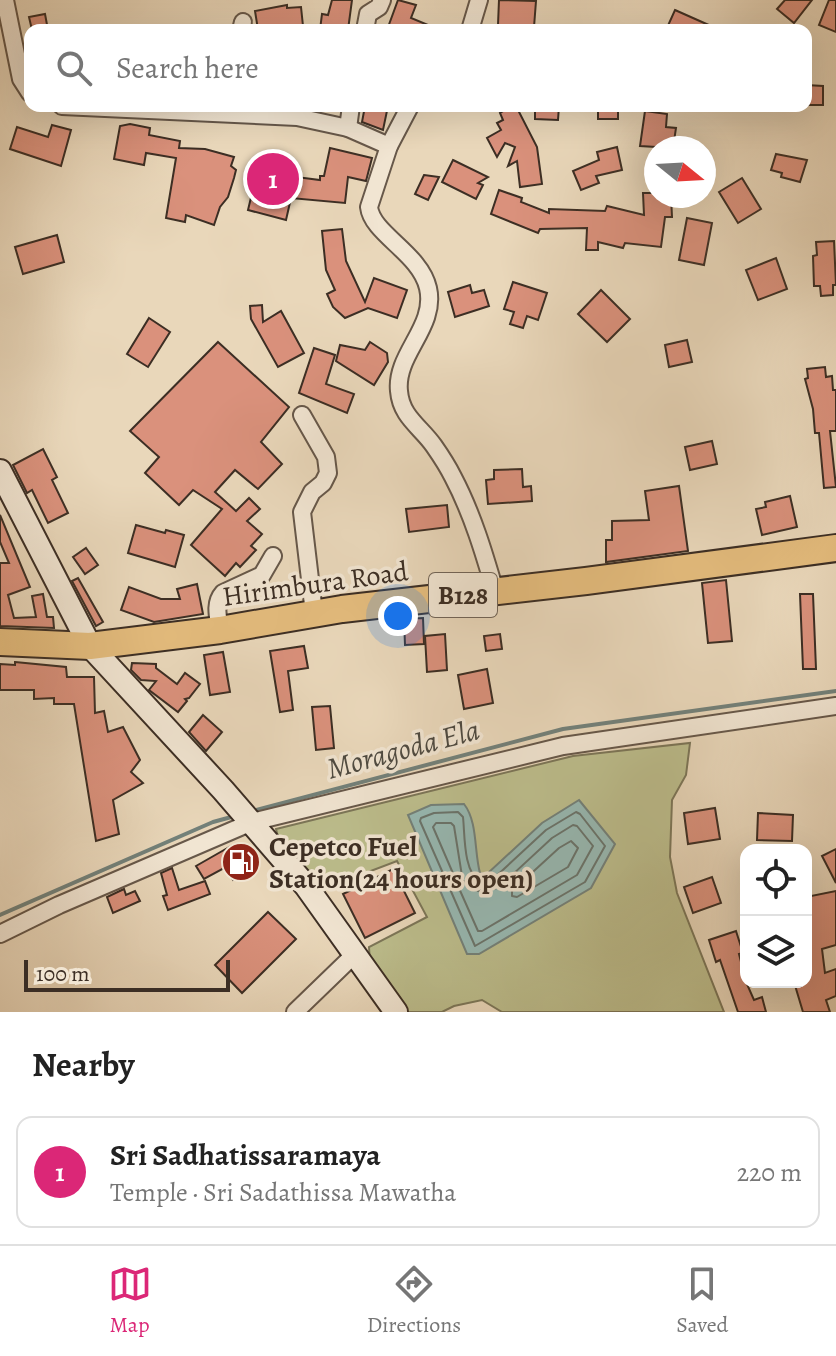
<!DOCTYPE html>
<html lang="en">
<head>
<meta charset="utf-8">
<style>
	:root { --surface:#fff; --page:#f2f2f2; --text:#222; --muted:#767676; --line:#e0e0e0; --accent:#db2777 }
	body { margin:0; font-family:Alegreya,serif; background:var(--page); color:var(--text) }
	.controls { position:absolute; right:24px; bottom:24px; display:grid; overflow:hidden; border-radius:16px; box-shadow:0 8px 32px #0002 }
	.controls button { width:72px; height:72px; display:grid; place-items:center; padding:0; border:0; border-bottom:2px solid var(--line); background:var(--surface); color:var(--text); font:40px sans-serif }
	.compass { position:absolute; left:644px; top:136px; width:72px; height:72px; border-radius:50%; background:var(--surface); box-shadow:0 8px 32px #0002; rotate:108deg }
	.scale { position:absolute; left:24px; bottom:20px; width:206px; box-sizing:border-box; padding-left:8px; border:4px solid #3c2e24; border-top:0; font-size:22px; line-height:28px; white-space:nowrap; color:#3c2e24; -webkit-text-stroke:6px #f1e5d2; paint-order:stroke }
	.you { position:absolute; left:398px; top:616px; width:28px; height:28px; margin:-20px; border:6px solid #fff; border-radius:50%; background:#1a73e8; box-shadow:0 0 0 12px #1a73e833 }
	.badge { display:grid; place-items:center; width:52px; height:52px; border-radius:50%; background:var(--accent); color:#fff; font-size:26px; font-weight:700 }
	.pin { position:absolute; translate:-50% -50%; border:4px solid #fff; box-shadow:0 2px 8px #0006 }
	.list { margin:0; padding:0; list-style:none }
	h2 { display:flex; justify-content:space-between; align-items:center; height:104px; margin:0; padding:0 32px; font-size:34px }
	h2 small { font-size:26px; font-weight:400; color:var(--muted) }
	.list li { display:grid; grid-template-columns:52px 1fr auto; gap:24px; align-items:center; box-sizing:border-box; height:112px; margin:0 16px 16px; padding:0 16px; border:2px solid var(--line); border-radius:16px }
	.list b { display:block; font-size:30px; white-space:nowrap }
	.list p { margin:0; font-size:26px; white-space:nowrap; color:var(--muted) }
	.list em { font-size:26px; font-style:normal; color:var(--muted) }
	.icon { flex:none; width:44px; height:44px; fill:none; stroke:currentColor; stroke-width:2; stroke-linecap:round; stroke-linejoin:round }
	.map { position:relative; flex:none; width:836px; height:1012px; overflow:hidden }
	.search { position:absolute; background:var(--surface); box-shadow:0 8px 32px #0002; left:24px; right:24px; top:24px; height:88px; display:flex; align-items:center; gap:20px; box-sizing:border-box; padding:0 28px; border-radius:16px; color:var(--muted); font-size:30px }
	.sheet { height:232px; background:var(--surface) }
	nav { display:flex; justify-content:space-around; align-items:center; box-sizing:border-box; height:112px; border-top:2px solid var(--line); background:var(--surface); font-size:22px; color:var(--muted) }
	nav a { display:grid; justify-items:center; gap:4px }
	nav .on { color:var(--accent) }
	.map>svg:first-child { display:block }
	.green { fill:#bcbd8c; stroke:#7c7658; stroke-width:2 }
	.water { fill:#97b9b3; stroke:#73817a; stroke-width:2 }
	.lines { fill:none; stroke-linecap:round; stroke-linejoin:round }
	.shore { stroke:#6a746c; stroke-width:2 }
	.stream { stroke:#73817a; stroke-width:4 }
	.building { fill:#da917c; stroke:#3c2e24; stroke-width:2 }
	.minor-casing { stroke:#67584a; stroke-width:20 }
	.secondary-casing { stroke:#3c2e24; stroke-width:26 }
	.primary-casing { stroke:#3c2e24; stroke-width:30 }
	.minor { stroke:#f1e5d2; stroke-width:16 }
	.secondary { stroke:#f1e5d2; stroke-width:22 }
	.primary { stroke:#e4bc7d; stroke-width:26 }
	.labels { text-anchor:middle; stroke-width:7; stroke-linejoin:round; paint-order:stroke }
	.shield { fill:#f1e5d2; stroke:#726558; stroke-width:2 }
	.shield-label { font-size:26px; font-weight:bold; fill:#3c2e24 }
	.street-label { font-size:28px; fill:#3c2e24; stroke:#f1e5d2 }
	.poi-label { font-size:28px; font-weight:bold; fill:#3c2e24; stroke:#f1e5d2; text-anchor:start }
	.water-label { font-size:30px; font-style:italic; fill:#4e4a41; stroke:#f1e5d2 }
</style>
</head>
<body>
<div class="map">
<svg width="836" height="1012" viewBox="0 0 836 1012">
	<rect width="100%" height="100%" fill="#e9d7ba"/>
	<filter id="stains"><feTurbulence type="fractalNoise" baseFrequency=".0025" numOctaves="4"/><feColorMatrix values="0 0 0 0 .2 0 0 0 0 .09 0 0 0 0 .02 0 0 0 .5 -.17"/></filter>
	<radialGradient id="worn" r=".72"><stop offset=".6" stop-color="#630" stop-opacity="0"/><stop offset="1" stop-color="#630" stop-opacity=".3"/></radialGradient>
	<!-- green -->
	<polygon class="green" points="690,743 686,775 672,800 670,857 677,893 724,1012 502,1012 482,1000 454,1006 442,1012 404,1012 370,963 369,947 427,917 397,861 318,891 280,845 276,829 573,756"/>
	<!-- water -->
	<path class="water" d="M579,800L615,844L591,888L479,954H467L408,815L431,805L464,804C478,822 474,852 480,873L487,874L542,823Z"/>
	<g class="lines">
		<!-- shore -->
		<g class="shore">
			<path d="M458,812L463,817C465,835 463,871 480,882L492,880L546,830L576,812L580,814L605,846L585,882L475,946L420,821L421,818L434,813Z"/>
			<polygon points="451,823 454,826 462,876 459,881 455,878 433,827 436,823"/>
			<polygon points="573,825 577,826 593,846 577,875 482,931 478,931 458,886 459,882 464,881 478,891 498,888 552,838"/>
			<polygon points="571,841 578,848 568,867 517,897 512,896 512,891 559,848"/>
		</g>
		<!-- stream -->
		<g class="stream">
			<polyline points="252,811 563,729 836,691"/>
			<polyline points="0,915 213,822 235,816"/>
		</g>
	</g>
	<!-- building -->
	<g class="building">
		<polygon points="332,0 352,0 348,30 320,30 322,14 328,15"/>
		<polygon points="398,0 416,5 411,18 440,30 387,30"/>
		<polygon points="499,0 536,1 534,27 498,25"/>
		<polygon points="785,0 812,0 794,23 777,9"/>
		<polygon points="829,0 836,0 836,32 819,25"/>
		<polygon points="287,5 287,8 301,7 303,26 258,30 255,11"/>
		<polygon points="675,10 720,30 666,30"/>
		<polygon points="45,14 48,30 32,30 29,17"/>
		<polygon points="806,85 823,86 823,105 806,105"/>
		<polygon points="365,106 388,106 383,130 362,122"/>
		<polygon points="512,106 516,106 537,147 542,184 520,187 517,161 508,166 515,147 505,143 497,157 487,138 501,130 497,123 503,120 500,113"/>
		<polygon points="535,106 559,106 558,120 535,119"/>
		<rect x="598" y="106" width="20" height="13"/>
		<polygon points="645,111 667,114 666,127 676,128 673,148 640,146"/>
		<polygon points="130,124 150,128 149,135 180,141 179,148 205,149 234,157 231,166 236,170 234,178 228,197 220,207 214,225 186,215 185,222 166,218 176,158 146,153 144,165 114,159 120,126"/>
		<polygon points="52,125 71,130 61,166 10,149 17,127 48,137"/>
		<polygon points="617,147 622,170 596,176 599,183 581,190 573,171 599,160 597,152"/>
		<polygon points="330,148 372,158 366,181 348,177 345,203 291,198 286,220 248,210 260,160 298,169 296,177 320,180 320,176 324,176"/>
		<polygon points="776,154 807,160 800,182 781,177 782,173 771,170"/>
		<polygon points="453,160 488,177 478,183 483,185 476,199 442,182"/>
		<polygon points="424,175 439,177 428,200 415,194"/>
		<polygon points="742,178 761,209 738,223 719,192"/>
		<polygon points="499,190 522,198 521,202 549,213 549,209 605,211 607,206 644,215 643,193 656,193 656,196 671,196 672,217 665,217 661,247 625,243 623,248 598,242 598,250 586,250 587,228 540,229 538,233 491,214"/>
		<polygon points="687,218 712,223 704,265 679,260"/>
		<polygon points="342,229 346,261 365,302 374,278 407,290 397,318 368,308 345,318 333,307 327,294 335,290 326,270 322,231"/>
		<polygon points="57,235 64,262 23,274 15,247"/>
		<polygon points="834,241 836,285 833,285 833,295 821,296 820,286 814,286 813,256 817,255 816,242"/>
		<polygon points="776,258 787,289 758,300 746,270"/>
		<polygon points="513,282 547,293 538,320 527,316 523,328 510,324 514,312 504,309"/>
		<polygon points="470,285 472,293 484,290 489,306 455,317 448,292"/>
		<polygon points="601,290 630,319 607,342 578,314"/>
		<polygon points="262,305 263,322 281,311 304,353 278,367 251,319 250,306"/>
		<polygon points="149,318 170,332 148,367 127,354"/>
		<polygon points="687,340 692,362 669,367 665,345"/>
		<polygon points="218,342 289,407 261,442 282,464 258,489 235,470 215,492 236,511 249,498 260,509 247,521 262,534 251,546 256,550 240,567 236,563 225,576 191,545 222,509 193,490 179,505 145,473 159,457 130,431"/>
		<polygon points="370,342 387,353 388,362 374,385 336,361 340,345 365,350"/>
		<polygon points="314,348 335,355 326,384 354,394 347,413 299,393"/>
		<polygon points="825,367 826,377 832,376 833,390 836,390 836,431 830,431 836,487 824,488 819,433 815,433 813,409 805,379 808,378 807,369"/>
		<polygon points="712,441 717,464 690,470 685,447"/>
		<polygon points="43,449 57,477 52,480 68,513 48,523 32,490 27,493 13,465"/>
		<polygon points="522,469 523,487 531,486 532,501 488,504 486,480 494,479 494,470"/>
		<polygon points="679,486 688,551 606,562 606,540 612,540 612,521 649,520 645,491"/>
		<polygon points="790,496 797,527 762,535 756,509 766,507 765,502"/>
		<polygon points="447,505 449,527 409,532 406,509"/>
		<polygon points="0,515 30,587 8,595 14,618 36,617 32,596 43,594 47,617 53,617 54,628 0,626 0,563 9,563 0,542"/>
		<polygon points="136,525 165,533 166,530 184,535 175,567 128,553"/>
		<polygon points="86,548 98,565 85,574 73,557"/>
		<polygon points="78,578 103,622 96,626 72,581"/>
		<polygon points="726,580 732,641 708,643 702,583"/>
		<polygon points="197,584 203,614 154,622 121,610 129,587 161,599 180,599 177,589"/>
		<polygon points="800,594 813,594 816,669 803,669"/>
		<polygon points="423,618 424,644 405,645 404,619"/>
		<polygon points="445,634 447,670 427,672 425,636"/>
		<polygon points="500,634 502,649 486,651 484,636"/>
		<polygon points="304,646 308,668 288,671 293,710 280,712 270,651"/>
		<polygon points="223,652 230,692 210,695 204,655"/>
		<polygon points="15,662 66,667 67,677 94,677 95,713 104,711 108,732 123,727 140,760 131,772 143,783 113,800 119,834 96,841 74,704 54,704 54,698 34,699 34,690 0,690 0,664 15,665"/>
		<polygon points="132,663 156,664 156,668 177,684 185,673 200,684 189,698 185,699 187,701 178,712 149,690 156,681 141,680 131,670"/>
		<polygon points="487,669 493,703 464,709 458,675"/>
		<polygon points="330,706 334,748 316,750 312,707"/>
		<polygon points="203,715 222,732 206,751 189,732"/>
		<polygon points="715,808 720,839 688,844 684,813"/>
		<polygon points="758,813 793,815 792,841 757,840"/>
		<polygon points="231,846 246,872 233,880 224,868 204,879 196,866"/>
		<polygon points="836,849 836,883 822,856"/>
		<polygon points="172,868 179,890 205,881 210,894 168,910 163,896 167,895 161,873"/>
		<polygon points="393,869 415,913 365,938 343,894"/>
		<polygon points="712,877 721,903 693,913 684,887"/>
		<polygon points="124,889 126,895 135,891 140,901 113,913 107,897"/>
		<polygon points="836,891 836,945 822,949 825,973 836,969 836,996 826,1000 830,1012 803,1012 794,982 806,982 806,897"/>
		<polygon points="268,912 296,939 242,993 215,965"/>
		<polygon points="736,931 743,953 739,954 746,982 754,1000 762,997 766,1012 738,1012 720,960 716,962 709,940"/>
	</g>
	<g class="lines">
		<defs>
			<g id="minor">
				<polyline points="5,0 21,79 30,93"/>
				<polyline points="241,30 243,22"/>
				<polyline points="365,30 368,14 379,7 382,0"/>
				<polyline points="470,30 479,0"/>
				<polyline points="62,106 297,117 348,128 389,146"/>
				<path d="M410,106L389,146L369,207C372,234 420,253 428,288C437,327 395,354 399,391C401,417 421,427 434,446C441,456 448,467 453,477C472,513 484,553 495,591"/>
				<polyline points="348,128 351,106"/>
				<polyline points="302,415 326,457 328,473 323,483 312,492 302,512 314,613"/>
				<path d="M220,630C218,617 214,603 223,593L262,575L273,556"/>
				<polyline points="0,934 59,905 252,822 563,746 836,706"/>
				<polyline points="295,1012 356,953"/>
			</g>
			<polyline id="secondary" points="0,471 90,646 223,790 306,886 396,1012"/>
			<polyline id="primary" points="0,642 90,646 220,630 342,609 586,581 836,548"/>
		</defs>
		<!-- minor casing -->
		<use href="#minor" class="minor-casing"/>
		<!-- secondary casing -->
		<use href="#secondary" class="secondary-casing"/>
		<!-- primary casing -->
		<use href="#primary" class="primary-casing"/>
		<!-- minor -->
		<use href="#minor" class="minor"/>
		<!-- secondary -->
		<use href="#secondary" class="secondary"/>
		<!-- primary -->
		<use href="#primary" class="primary"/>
	</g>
	<!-- icons -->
	<defs>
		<symbol id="fuel-disc" viewBox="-11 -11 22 22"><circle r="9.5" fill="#8f2418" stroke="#f1e5d2"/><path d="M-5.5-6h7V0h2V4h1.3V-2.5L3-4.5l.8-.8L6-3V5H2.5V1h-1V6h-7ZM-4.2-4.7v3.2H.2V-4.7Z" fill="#fff"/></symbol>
	</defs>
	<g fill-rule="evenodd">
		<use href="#fuel-disc" x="219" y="840" width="44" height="44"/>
	</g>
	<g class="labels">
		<!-- shield labels -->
		<rect class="shield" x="429" y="573" width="68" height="44" rx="6"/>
		<g class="shield-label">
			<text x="463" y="604">B128</text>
		</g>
		<!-- street labels -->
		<g class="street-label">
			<text transform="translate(315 583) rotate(-8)" y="10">Hirimbura Road</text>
		</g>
		<!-- poi labels -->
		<g class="poi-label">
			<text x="269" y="856">Cepetco Fuel<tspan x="269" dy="32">Station(24 hours open)</tspan></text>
		</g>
		<!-- water labels -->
		<g class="water-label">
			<text transform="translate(403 749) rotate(-15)" y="10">Moragoda Ela</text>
		</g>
	</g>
	<rect width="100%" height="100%" filter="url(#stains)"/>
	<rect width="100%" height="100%" fill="url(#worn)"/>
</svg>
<div class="controls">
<button><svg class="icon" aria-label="locate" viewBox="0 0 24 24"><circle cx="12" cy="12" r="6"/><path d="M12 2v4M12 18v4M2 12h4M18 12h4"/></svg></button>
<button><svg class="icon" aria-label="layers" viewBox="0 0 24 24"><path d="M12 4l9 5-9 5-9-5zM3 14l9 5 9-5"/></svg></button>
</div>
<svg class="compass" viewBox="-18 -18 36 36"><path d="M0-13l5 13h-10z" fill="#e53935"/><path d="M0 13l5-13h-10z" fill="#767676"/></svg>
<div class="scale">100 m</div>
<div class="you"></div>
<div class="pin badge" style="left:273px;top:179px">1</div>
<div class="search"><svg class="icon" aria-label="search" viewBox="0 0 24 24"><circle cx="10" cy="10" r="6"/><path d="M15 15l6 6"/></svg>Search here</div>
</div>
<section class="sheet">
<h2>Nearby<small></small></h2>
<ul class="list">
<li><span class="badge">1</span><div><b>Sri Sadhatissaramaya</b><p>Temple · Sri Sadathissa Mawatha</p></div><em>220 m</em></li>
</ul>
</section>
<nav>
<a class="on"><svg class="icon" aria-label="map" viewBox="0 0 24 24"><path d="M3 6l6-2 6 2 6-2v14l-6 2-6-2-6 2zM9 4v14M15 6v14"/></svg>Map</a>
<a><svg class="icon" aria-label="directions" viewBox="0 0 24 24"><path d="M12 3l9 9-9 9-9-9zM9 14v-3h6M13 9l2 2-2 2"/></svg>Directions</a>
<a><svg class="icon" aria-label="saved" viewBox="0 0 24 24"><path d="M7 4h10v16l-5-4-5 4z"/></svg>Saved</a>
</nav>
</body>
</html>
